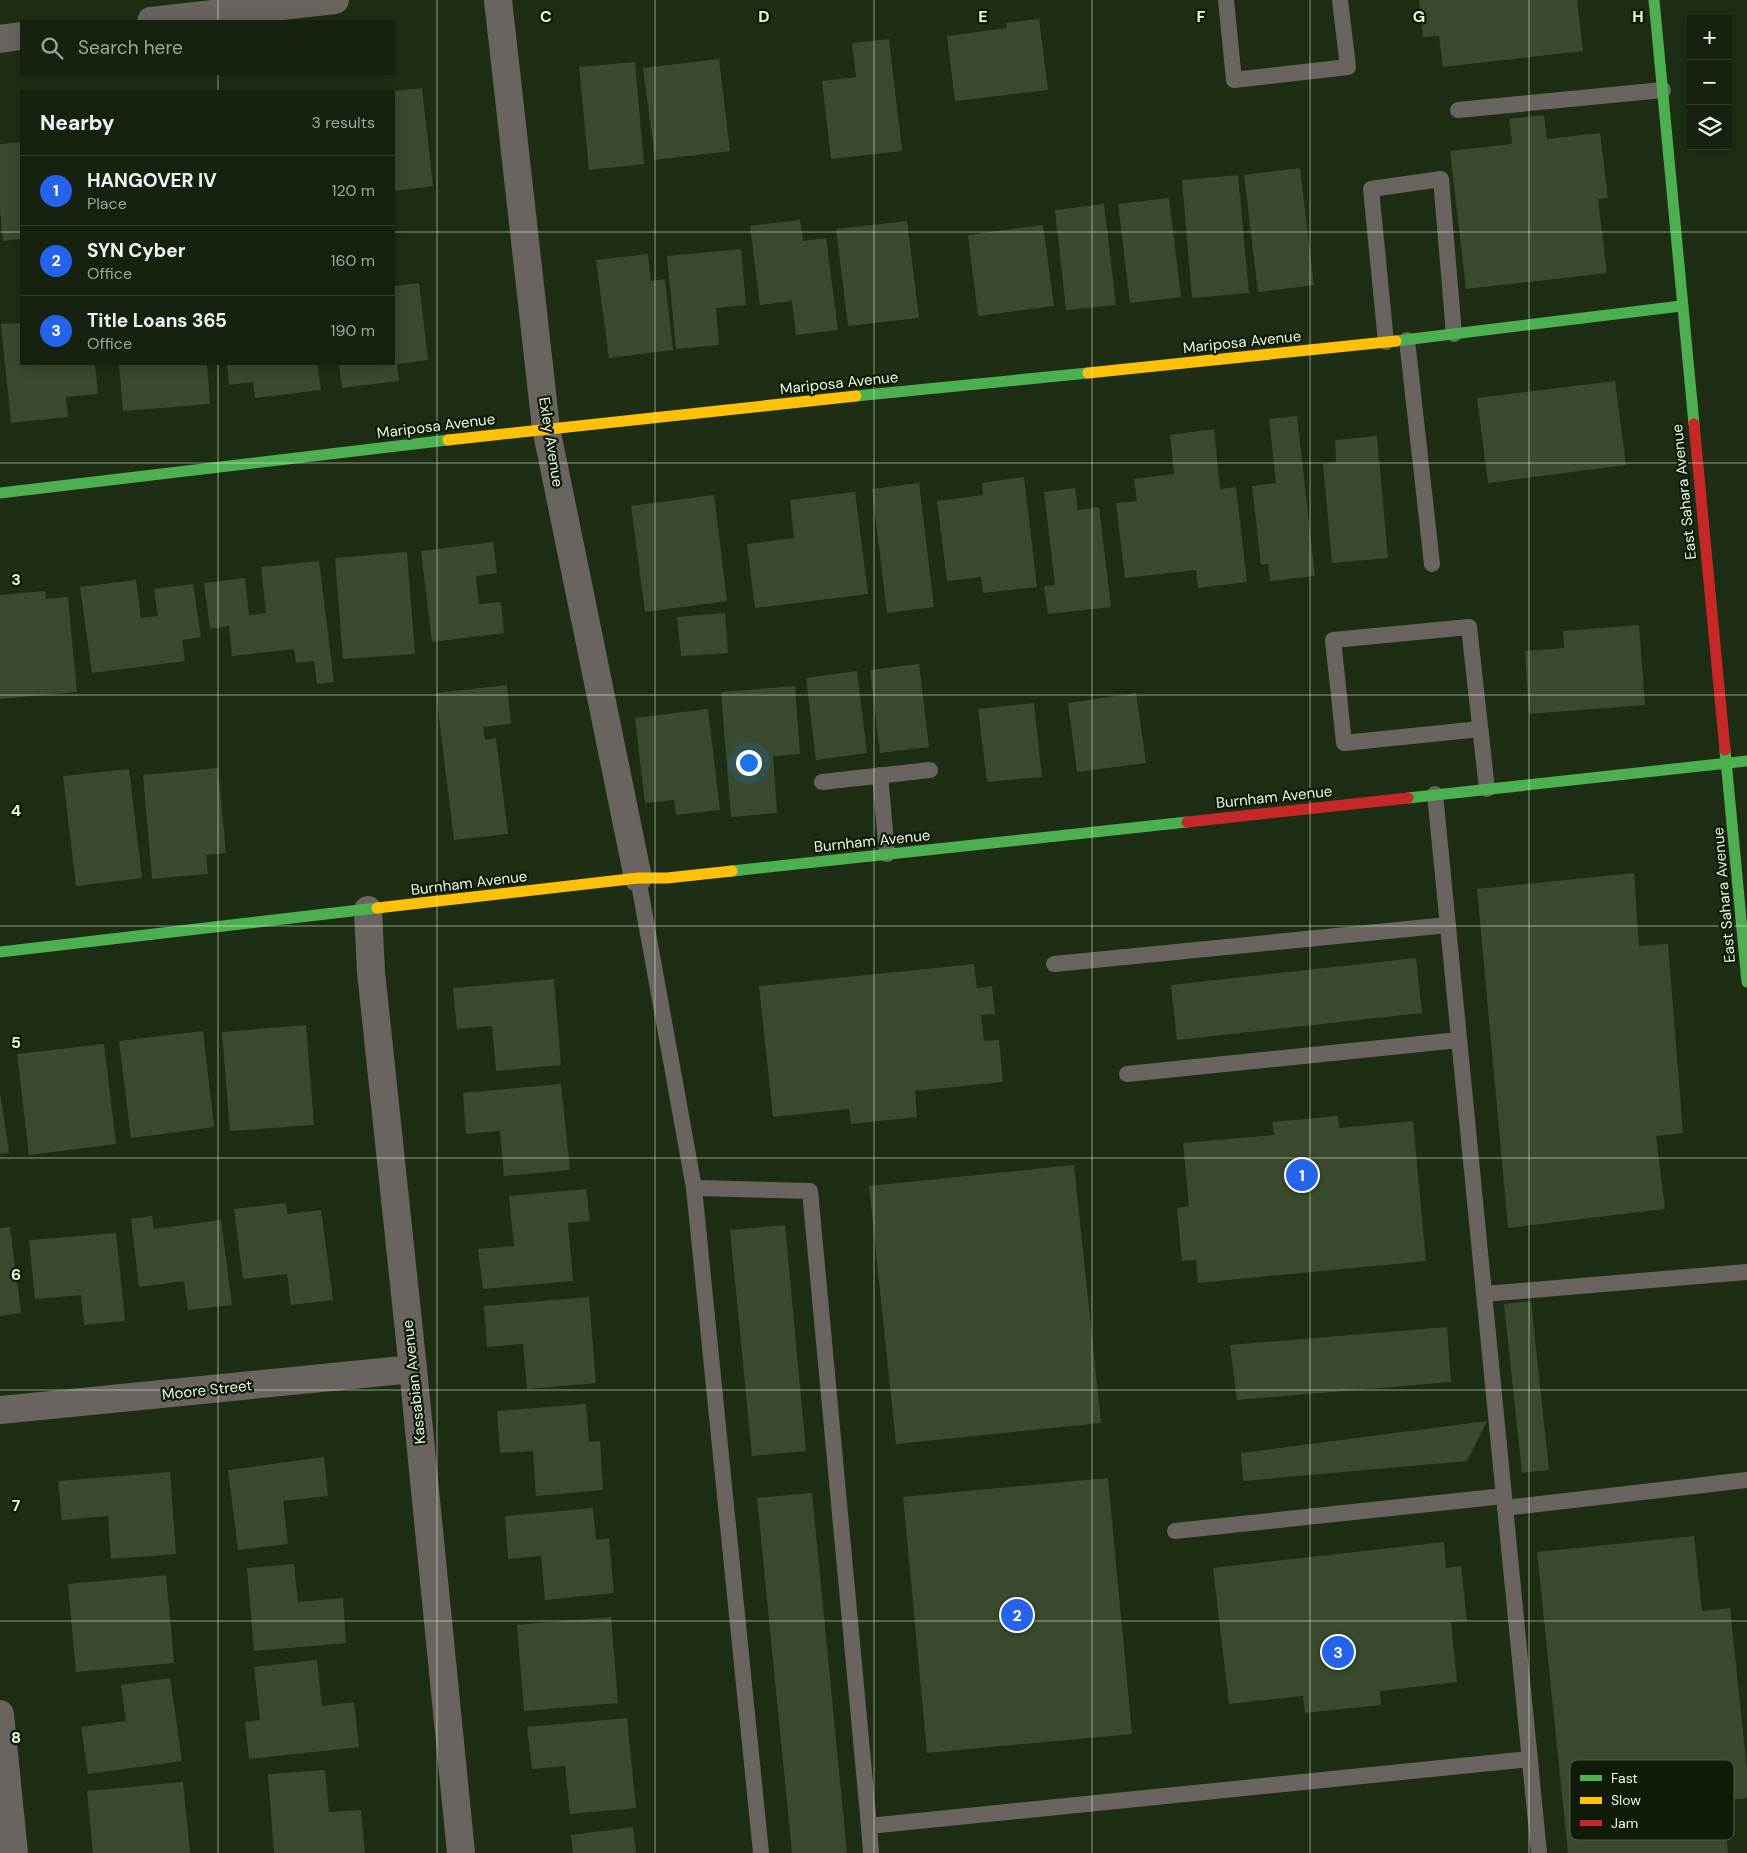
<!DOCTYPE html>
<html lang="en">
<head>
<meta charset="utf-8">
<style>
	:root { --surface:#16220f; --page:#232f1d; --text:#f1f3f6; --muted:#9ea49e; --line:#353f2f; --accent:#2563eb }
	body { margin:0; font-family:"DM Sans",sans-serif; background:var(--page); color:var(--text) }
	.controls { position:absolute; right:15px; top:15px; display:grid; overflow:hidden; border-radius:0px; box-shadow:0 2px 12px #0003 }
	.controls button { width:45px; height:45px; display:grid; place-items:center; padding:0; border:0; border-bottom:1px solid var(--line); background:var(--surface); color:var(--text); font:25px sans-serif }
	.you { position:absolute; left:748px; top:762px; width:18px; height:18px; margin:-12px; border:4px solid #fff; border-radius:50%; background:#1a73e8; box-shadow:0 0 0 8px #1a73e833 }
	.badge { display:grid; place-items:center; width:32px; height:32px; border-radius:50%; background:var(--accent); color:#fff; font-size:16px; font-weight:700 }
	.pin { position:absolute; translate:-50% -50%; border:2px solid #fff; box-shadow:0 1px 5px #0006 }
	.list { margin:0; padding:0; list-style:none }
	h2 { display:flex; justify-content:space-between; align-items:center; height:65px; margin:0; padding:0 20px; font-size:21px }
	h2 small { font-size:16px; font-weight:400; color:var(--muted) }
	.list li { display:grid; grid-template-columns:32px 1fr auto; gap:15px; align-items:center; box-sizing:border-box; height:70px; padding:0 20px; border-top:1px solid var(--line) }
	.list b { display:block; font-size:19px; white-space:nowrap }
	.list p { margin:0; font-size:16px; white-space:nowrap; color:var(--muted) }
	.list em { font-size:16px; font-style:normal; color:var(--muted) }
	.icon { flex:none; width:28px; height:28px; fill:none; stroke:currentColor; stroke-width:2; stroke-linecap:round; stroke-linejoin:round }
	.map { position:relative; flex:none; width:1747px; height:1853px; overflow:hidden }
	.search { position:absolute; background:var(--surface); box-shadow:0 2px 12px #0003; left:20px; top:20px; width:375px; height:55px; display:flex; align-items:center; gap:12px; box-sizing:border-box; padding:0 18px; border-radius:0px; color:var(--muted); font-size:19px }
	.panel { position:absolute; background:var(--surface); box-shadow:0 2px 12px #0003; left:20px; top:90px; width:375px; height:275px; border-radius:0px }
	.map>svg:first-child { display:block }
	.building { fill:#394a2e }
	.lines { fill:none; stroke-linecap:round; stroke-linejoin:round }
	.lane { stroke:#696460; stroke-width:16 }
	.street { stroke:#696460; stroke-width:28 }
	.fast { stroke:#4caf50; stroke-width:11 }
	.slow { stroke:#ffc107; stroke-width:11 }
	.jam { stroke:#c62828; stroke-width:11 }
	.grid { fill:none; stroke:#e6f9de; stroke-width:1; stroke-opacity:0.55 }
	.labels { text-anchor:middle; stroke-width:4.5; stroke-linejoin:round; paint-order:stroke }
	.street-label { font-size:15px; fill:#e6f9de; stroke:#0f1b08 }
	.key { fill:#0f1b08; stroke:#505e48; stroke-width:1 }
	.key-label { font-size:14px; fill:#e6f9de }
	.grid-label { font-size:16px; text-anchor:middle; font-weight:bold; fill:#e6f9de; stroke:#0f1b08; stroke-width:4.5; stroke-linejoin:round; paint-order:stroke }
</style>
</head>
<body>
<div class="map">
<svg width="1747" height="1853" viewBox="0 0 1747 1853">
	<rect width="100%" height="100%" fill="#1e2e14"/>
	<!-- building -->
	<g class="building">
		<polygon points="1419,0 1577,0 1583,51 1443,67 1439,36 1423,37"/>
		<polygon points="1039,19 1048,90 955,101 947,36 1007,28 1006,23"/>
		<polygon points="889,39 902,151 831,159 822,81 856,77 852,43"/>
		<polygon points="719,59 730,151 655,160 643,68"/>
		<polygon points="635,62 644,164 589,170 579,67"/>
		<polygon points="422,88 433,186 394,191 394,91"/>
		<polygon points="1544,115 1547,139 1600,133 1608,198 1598,199 1607,273 1466,289 1450,151 1512,144 1509,119"/>
		<polygon points="21,142 21,239 3,241 0,210 0,144"/>
		<polygon points="1300,168 1314,285 1258,292 1244,175"/>
		<polygon points="1238,175 1249,293 1192,298 1182,180"/>
		<polygon points="1169,198 1181,297 1130,303 1118,204"/>
		<polygon points="1104,204 1116,305 1066,310 1055,210"/>
		<polygon points="800,220 803,241 826,238 838,330 796,335 792,301 760,305 750,226"/>
		<polygon points="907,221 919,318 848,326 836,229"/>
		<polygon points="1043,225 1054,306 978,316 968,235"/>
		<polygon points="741,249 746,305 716,308 719,345 676,349 667,256"/>
		<polygon points="648,254 651,281 665,279 673,350 609,358 596,260"/>
		<polygon points="419,283 428,360 397,364 399,381 342,388 339,364 394,364 394,286"/>
		<polygon points="21,323 21,364 95,364 98,394 66,397 68,417 11,423 1,324"/>
		<polygon points="119,364 207,364 210,404 123,411"/>
		<polygon points="227,364 317,364 321,390 255,398 253,382 229,385"/>
		<polygon points="1615,381 1626,465 1488,483 1477,398"/>
		<polygon points="1297,416 1315,576 1270,581 1268,564 1261,565 1252,486 1276,483 1269,419"/>
		<polygon points="1214,429 1220,489 1236,487 1247,582 1198,588 1196,570 1125,578 1116,503 1137,501 1134,479 1174,474 1170,435"/>
		<polygon points="1377,436 1388,558 1332,563 1323,464 1336,462 1335,440"/>
		<polygon points="1024,477 1037,587 983,593 981,577 947,581 937,501 983,495 982,483"/>
		<polygon points="919,483 934,607 887,613 872,489"/>
		<polygon points="1075,488 1078,510 1099,507 1111,607 1048,614 1044,586 1055,585 1044,492"/>
		<polygon points="855,492 868,594 755,608 747,544 794,538 790,500"/>
		<polygon points="714,495 727,601 645,612 631,506"/>
		<polygon points="493,542 497,573 476,576 479,604 501,602 504,633 432,642 421,551"/>
		<polygon points="407,552 415,654 343,659 335,558"/>
		<polygon points="319,561 334,682 317,684 314,661 296,663 294,649 232,656 229,626 210,629 204,583 245,578 249,615 266,613 261,567"/>
		<polygon points="136,580 141,618 158,616 154,589 193,584 201,637 182,640 185,661 92,673 80,587"/>
		<polygon points="45,591 46,599 68,597 77,692 0,699 0,595"/>
		<polygon points="725,613 728,653 681,656 677,617"/>
		<polygon points="1639,625 1645,705 1529,714 1525,651 1564,648 1563,631"/>
		<polygon points="919,664 929,747 880,753 870,670"/>
		<polygon points="857,671 867,753 816,760 806,678"/>
		<polygon points="507,685 511,724 483,727 485,740 496,738 508,834 454,840 436,693"/>
		<polygon points="795,686 800,754 773,756 777,813 731,817 721,692"/>
		<polygon points="1136,693 1146,763 1077,772 1068,703"/>
		<polygon points="1034,703 1042,777 987,782 978,709"/>
		<polygon points="708,709 720,810 676,815 674,800 645,803 635,718"/>
		<polygon points="218,768 226,853 206,855 208,874 152,879 143,775"/>
		<polygon points="129,769 142,878 76,886 63,776"/>
		<polygon points="1634,873 1639,946 1668,944 1683,1133 1656,1136 1665,1209 1508,1228 1477,889"/>
		<polygon points="1416,958 1422,1013 1177,1040 1171,985"/>
		<polygon points="974,964 977,988 992,986 995,1014 981,1015 984,1041 999,1040 1003,1082 915,1091 917,1117 851,1124 849,1109 773,1117 759,986"/>
		<polygon points="554,979 561,1065 496,1071 492,1026 457,1029 453,988"/>
		<polygon points="306,1025 314,1125 230,1131 222,1032"/>
		<polygon points="203,1031 214,1127 131,1138 119,1041"/>
		<polygon points="104,1044 116,1144 29,1155 17,1054"/>
		<polygon points="561,1084 570,1170 504,1176 500,1131 466,1134 463,1093"/>
		<polygon points="0,1093 9,1153 0,1154"/>
		<polygon points="1338,1116 1339,1128 1413,1121 1426,1261 1198,1283 1196,1260 1182,1261 1177,1208 1189,1206 1183,1143 1274,1135 1272,1122"/>
		<polygon points="1074,1165 1101,1423 896,1444 869,1186"/>
		<polygon points="586,1189 590,1221 568,1223 573,1281 483,1289 478,1249 514,1246 509,1196"/>
		<polygon points="286,1203 287,1214 321,1210 333,1300 291,1305 287,1274 243,1279 234,1209"/>
		<polygon points="152,1216 154,1229 221,1220 232,1305 188,1310 184,1281 139,1287 131,1219"/>
		<polygon points="785,1225 806,1451 752,1456 730,1230"/>
		<polygon points="10,1227 21,1313 0,1316 0,1228"/>
		<polygon points="116,1233 125,1321 84,1325 81,1295 35,1299 29,1240"/>
		<polygon points="589,1297 596,1383 527,1389 523,1344 487,1347 484,1306"/>
		<polygon points="1531,1301 1549,1470 1522,1473 1504,1304"/>
		<polygon points="1447,1327 1451,1382 1237,1400 1230,1345"/>
		<polygon points="586,1404 589,1442 600,1441 603,1490 536,1496 533,1451 500,1453 497,1411"/>
		<polygon points="1487,1421 1467,1461 1243,1481 1241,1453"/>
		<polygon points="324,1457 328,1496 283,1501 288,1544 238,1550 228,1470"/>
		<polygon points="170,1472 176,1554 111,1559 108,1516 62,1520 58,1481"/>
		<polygon points="1108,1478 1132,1734 927,1753 903,1497"/>
		<polygon points="812,1493 847,1853 792,1853 757,1498"/>
		<polygon points="593,1508 596,1540 609,1538 614,1593 545,1600 541,1556 508,1559 505,1516"/>
		<polygon points="1694,1536 1702,1611 1730,1608 1747,1770 1747,1798 1723,1801 1728,1853 1568,1853 1537,1552"/>
		<polygon points="1444,1542 1446,1568 1461,1566 1467,1621 1451,1622 1457,1682 1380,1691 1381,1705 1305,1713 1303,1696 1229,1704 1213,1568"/>
		<polygon points="294,1564 298,1602 343,1598 346,1643 254,1651 247,1568"/>
		<polygon points="166,1575 174,1663 76,1672 68,1584"/>
		<polygon points="611,1617 618,1703 524,1711 517,1625"/>
		<polygon points="317,1660 322,1706 354,1702 359,1747 249,1759 245,1722 260,1720 254,1667"/>
		<polygon points="170,1678 182,1761 88,1774 81,1727 126,1721 121,1685"/>
		<polygon points="627,1718 636,1808 570,1814 565,1766 532,1769 527,1727"/>
		<polygon points="325,1770 329,1812 361,1810 365,1853 274,1853 268,1774"/>
		<polygon points="183,1782 190,1853 93,1853 87,1791"/>
		<polygon points="633,1827 636,1853 573,1853 571,1835"/>
	</g>
	<g class="lines">
		<!-- lane -->
		<g class="lane">
			<polyline points="1226,0 1234,80 1348,67 1340,0"/>
			<polyline points="1458,110 1663,90"/>
			<polyline points="1407,340 1432,564"/>
			<polyline points="1386,342 1371,189 1441,179 1454,334"/>
			<polyline points="1480,729 1344,743 1333,640 1469,627 1487,789"/>
			<polyline points="880,775 887,854"/>
			<polyline points="822,782 930,770"/>
			<polyline points="1435,794 1539,1853"/>
			<polyline points="638,878 694,1188 761,1853"/>
			<polyline points="1054,964 1448,925"/>
			<polyline points="1127,1074 1459,1040"/>
			<polyline points="694,1188 810,1191 869,1826"/>
			<polyline points="1484,1294 1747,1272"/>
			<polyline points="1505,1508 1747,1480"/>
			<polyline points="1175,1531 1504,1496"/>
			<polyline points="871,1853 869,1826 1530,1759"/>
		</g>
		<!-- street -->
		<g class="street">
			<polyline points="498,0 546,428 638,878"/>
			<polyline points="151,21 335,0"/>
			<polyline points="0,39 21,36"/>
			<polyline points="368,910 371,972 413,1369 461,1853"/>
			<polyline points="0,1410 413,1369"/>
			<polyline points="0,1714 14,1853"/>
		</g>
		<!-- fast -->
		<g class="fast">
			<polyline points="1654,0 1694,424"/>
			<polyline points="1396,341 1681,306"/>
			<polyline points="856,396 1088,373"/>
			<polyline points="0,493 448,440"/>
			<polyline points="1725,750 1747,982"/>
			<polyline points="1408,798 1747,761"/>
			<polyline points="732,871 1187,822"/>
			<polyline points="0,952 377,908"/>
		</g>
		<!-- slow -->
		<g class="slow">
			<polyline points="1088,373 1396,341"/>
			<polyline points="448,440 856,396"/>
			<polyline points="377,908 638,878 667,878 732,871"/>
		</g>
		<!-- jam -->
		<g class="jam">
			<polyline points="1694,424 1725,750"/>
			<polyline points="1187,822 1408,798"/>
		</g>
	</g>
	<!-- grid -->
	<path class="grid" d="M218,0V21M437,0V1853M655,0V1853M874,0V1853M1092,0V1853M1310,0V1853M1529,0V1853M218,74V91M0,232H21M394,232H1747M218,364V1853M0,463H1747M0,695H1747M0,926H1747M0,1158H1747M0,1390H1747M0,1621H1747"/>
	<g class="labels">
		<!-- street labels -->
		<g class="street-label">
			<text transform="translate(1242 342) rotate(-6)" y="5">Mariposa Avenue</text>
			<text transform="translate(839 383) rotate(-6)" y="5">Mariposa Avenue</text>
			<text transform="translate(436 426) rotate(-7)" y="5">Mariposa Avenue</text>
			<text transform="translate(551 442) rotate(81)" y="5">Exley Avenue</text>
			<text transform="translate(1684 492) rotate(-96)" y="5">East Sahara Avenue</text>
			<text transform="translate(1274 797) rotate(-6)" y="5">Burnham Avenue</text>
			<text transform="translate(872 841) rotate(-6)" y="5">Burnham Avenue</text>
			<text transform="translate(469 883) rotate(-7)" y="5">Burnham Avenue</text>
			<text transform="translate(1724 895) rotate(-95)" y="5">East Sahara Avenue</text>
			<text transform="translate(414 1382) rotate(-96)" y="5">Kassabian Avenue</text>
			<text transform="translate(207 1390) rotate(-6)" y="5">Moore Street</text>
		</g>
	</g>
	<!-- legend -->
	<rect x="1570" y="1760" width="164" height="80" rx="8" class="key"/>
	<rect x="1580" y="1775" width="22" height="6" fill="#4caf50"/>
	<rect x="1580" y="1797" width="22" height="7" fill="#ffc107"/>
	<rect x="1580" y="1820" width="22" height="6" fill="#c62828"/>
	<g class="key-label">
		<text x="1611" y="1783">Fast</text>
		<text x="1611" y="1805">Slow</text>
		<text x="1611" y="1828">Jam</text>
	</g>
	<g class="grid-label">
		<text x="546" y="22">C</text>
		<text x="764" y="22">D</text>
		<text x="983" y="22">E</text>
		<text x="1201" y="22">F</text>
		<text x="1419" y="22">G</text>
		<text x="1638" y="22">H</text>
		<text x="16" y="585">3</text>
		<text x="16" y="816">4</text>
		<text x="16" y="1048">5</text>
		<text x="16" y="1280">6</text>
		<text x="16" y="1511">7</text>
		<text x="16" y="1743">8</text>
	</g>
</svg>
<div class="controls">
<button>+</button>
<button>−</button>
<button><svg class="icon" aria-label="layers" viewBox="0 0 24 24"><path d="M12 4l9 5-9 5-9-5zM3 14l9 5 9-5"/></svg></button>
</div>
<div class="you"></div>
<div class="pin badge" style="left:1302px;top:1175px">1</div>
<div class="pin badge" style="left:1017px;top:1615px">2</div>
<div class="pin badge" style="left:1338px;top:1652px">3</div>
<div class="search"><svg class="icon" aria-label="search" viewBox="0 0 24 24"><circle cx="10" cy="10" r="6"/><path d="M15 15l6 6"/></svg>Search here</div>
<section class="panel">
<h2>Nearby<small>3 results</small></h2>
<ul class="list">
<li><span class="badge">1</span><div><b>HANGOVER IV</b><p>Place</p></div><em>120 m</em></li>
<li><span class="badge">2</span><div><b>SYN Cyber</b><p>Office</p></div><em>160 m</em></li>
<li><span class="badge">3</span><div><b>Title Loans 365</b><p>Office</p></div><em>190 m</em></li>
</ul>
</section>
</div>
</body>
</html>
